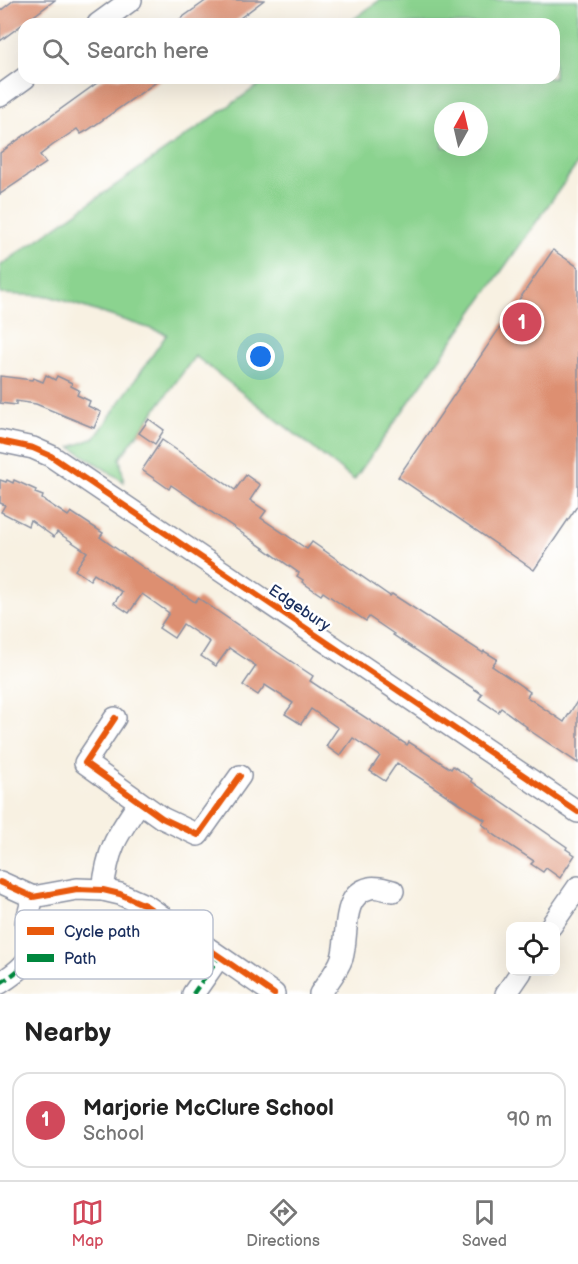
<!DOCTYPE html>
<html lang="en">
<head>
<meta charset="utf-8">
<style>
	:root { --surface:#fff; --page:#f2f2f2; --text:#222; --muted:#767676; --line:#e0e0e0; --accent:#d1495b }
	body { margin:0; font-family:"Balsamiq Sans",sans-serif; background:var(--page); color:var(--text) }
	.controls { position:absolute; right:18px; bottom:18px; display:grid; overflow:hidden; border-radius:12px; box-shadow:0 6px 24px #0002 }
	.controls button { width:54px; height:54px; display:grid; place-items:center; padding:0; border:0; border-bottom:2px solid var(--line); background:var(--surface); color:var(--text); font:30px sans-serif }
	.compass { position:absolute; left:434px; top:102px; width:54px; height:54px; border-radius:50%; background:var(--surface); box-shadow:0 6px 24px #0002; rotate:8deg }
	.you { position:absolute; left:261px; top:357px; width:21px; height:21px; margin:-15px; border:4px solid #fff; border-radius:50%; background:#1a73e8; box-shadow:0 0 0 9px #1a73e833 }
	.badge { display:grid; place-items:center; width:39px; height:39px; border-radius:50%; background:var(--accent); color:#fff; font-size:20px; font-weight:700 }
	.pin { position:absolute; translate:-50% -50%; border:3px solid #fff; box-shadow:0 2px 6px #0006 }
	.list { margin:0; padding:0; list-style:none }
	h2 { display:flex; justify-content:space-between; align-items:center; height:78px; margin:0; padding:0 24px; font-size:26px }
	h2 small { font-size:20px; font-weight:400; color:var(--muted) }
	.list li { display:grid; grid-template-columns:39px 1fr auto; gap:18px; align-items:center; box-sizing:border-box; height:96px; margin:0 12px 12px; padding:0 12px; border:2px solid var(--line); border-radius:18px }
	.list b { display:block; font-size:22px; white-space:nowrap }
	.list p { margin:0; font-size:20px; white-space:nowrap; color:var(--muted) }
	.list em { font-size:20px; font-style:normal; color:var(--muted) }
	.icon { flex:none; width:33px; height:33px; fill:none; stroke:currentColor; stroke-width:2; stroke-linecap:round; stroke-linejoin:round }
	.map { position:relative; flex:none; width:578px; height:994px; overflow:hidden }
	.search { position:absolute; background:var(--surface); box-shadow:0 6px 24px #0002; left:18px; right:18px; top:18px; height:66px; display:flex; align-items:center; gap:15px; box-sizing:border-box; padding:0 21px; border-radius:18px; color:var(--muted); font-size:22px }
	.sheet { height:186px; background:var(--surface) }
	nav { display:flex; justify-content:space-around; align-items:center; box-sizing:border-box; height:84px; border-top:2px solid var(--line); background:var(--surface); font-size:16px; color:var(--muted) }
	nav a { display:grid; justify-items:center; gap:3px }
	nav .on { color:var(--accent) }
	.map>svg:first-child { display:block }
	.green { fill:#8bd38f; stroke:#538176; stroke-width:1.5; fill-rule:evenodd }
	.building { fill:#dd8f71 }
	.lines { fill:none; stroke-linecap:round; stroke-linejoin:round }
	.minor-casing { stroke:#8a90a0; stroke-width:24 }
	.minor { stroke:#fff; stroke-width:21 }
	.quiet { stroke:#00873e; stroke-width:4.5; stroke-dasharray:9 4.5; stroke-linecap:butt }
	.cycleway-casing { stroke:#fff; stroke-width:10 }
	.cycleway { stroke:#e8590c; stroke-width:6 }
	.labels { text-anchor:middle; stroke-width:5; stroke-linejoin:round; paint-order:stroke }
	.street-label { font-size:16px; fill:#1b2f5e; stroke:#fff }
	.key { fill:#fff; stroke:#bbc1cf; stroke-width:1.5 }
	.key-label { font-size:16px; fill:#1b2f5e }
</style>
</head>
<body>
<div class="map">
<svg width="578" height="994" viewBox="0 0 578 994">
	<rect width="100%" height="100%" fill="#fff"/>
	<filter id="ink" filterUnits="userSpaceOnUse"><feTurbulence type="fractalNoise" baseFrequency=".0167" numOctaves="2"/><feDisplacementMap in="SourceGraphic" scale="12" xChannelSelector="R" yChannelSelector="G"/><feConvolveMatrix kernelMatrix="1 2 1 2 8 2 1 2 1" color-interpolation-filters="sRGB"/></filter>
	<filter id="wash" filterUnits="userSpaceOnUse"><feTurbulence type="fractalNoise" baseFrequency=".008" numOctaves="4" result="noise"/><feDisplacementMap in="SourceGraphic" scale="24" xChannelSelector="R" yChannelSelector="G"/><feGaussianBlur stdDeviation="1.35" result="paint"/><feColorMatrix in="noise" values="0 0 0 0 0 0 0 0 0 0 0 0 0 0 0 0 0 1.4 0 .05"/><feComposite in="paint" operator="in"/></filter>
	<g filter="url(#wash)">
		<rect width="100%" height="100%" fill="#f8f1e2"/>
		<!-- green -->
		<path class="green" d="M380,0H578V163L354,480L195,356L120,458L124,482L71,447L95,438L167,334L49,296L0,294V266L269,78H554V24H347ZM443,111H479V147H443Z"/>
		<g id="blocks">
			<!-- building -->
			<g class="building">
				<polygon points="14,0 55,0 0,41 0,11"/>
				<polygon points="207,0 264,0 232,24 173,24"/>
				<polygon points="104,78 162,78 88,130 81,134 77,129 53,145 40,155 46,163 0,194 0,153"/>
				<polygon points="553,250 578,267 578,505 534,570 398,477"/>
				<polygon points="46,375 55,380 57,376 72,383 71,386 79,390 77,395 90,401 88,406 101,412 94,428 36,404 16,401 16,405 0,403 0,376 32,380 33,378 43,382"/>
				<polygon points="149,419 164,430 155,444 139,433"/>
				<polygon points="162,440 235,490 246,475 260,485 250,500 266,511 261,518 307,549 312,542 390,596 392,594 483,653 484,651 497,659 492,666 530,692 527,697 564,722 578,700 578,763 526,728 527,727 501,708 498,712 479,699 482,694 393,635 394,634 369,617 366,621 323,592 321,595 302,582 303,580 297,576 299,573 232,526 171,485 169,489 142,470"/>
				<polygon points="0,480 6,482 7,480 13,483 14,480 36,490 35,493 43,496 42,499 68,516 71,512 103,533 100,537 141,566 195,602 198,598 298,666 313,676 310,681 407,745 409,742 451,769 453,766 472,779 471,781 567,847 566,849 575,855 560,878 546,868 543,872 531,864 534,861 490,832 491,831 482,824 485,820 397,763 385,781 370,771 380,756 353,738 340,756 326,746 338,728 311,709 301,724 285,714 293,703 265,685 258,695 243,685 256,666 229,648 216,666 201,656 210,642 183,624 174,638 159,628 169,613 155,603 142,594 129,613 114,603 122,592 94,574 90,580 75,570 87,552 57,532 54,537 30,520 28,526 1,512 5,505 0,503"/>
			</g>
		</g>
	</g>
	<g filter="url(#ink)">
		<use href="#blocks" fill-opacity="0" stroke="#8a90a0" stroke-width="1.5"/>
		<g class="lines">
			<defs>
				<g id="minor">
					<polyline points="98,24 131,0"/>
					<polyline points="0,96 25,78"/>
					<polyline points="0,441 33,448 51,456 578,812"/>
					<polyline points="115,718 85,763 162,818 198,835 240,776"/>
					<polyline points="0,882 33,897 77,889 103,890 120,894 145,905 274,994"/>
					<path d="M103,890C108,848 116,837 139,803"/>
					<polyline points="551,926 578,887"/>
					<path d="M0,983C21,970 30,962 37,938L26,923L33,897"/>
					<polyline points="193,994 219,957"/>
					<path d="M320,994C327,983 338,970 342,958C349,935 340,895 370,888C376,886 387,890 393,891"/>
					<polyline points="506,994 521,972"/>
				</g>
			</defs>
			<!-- minor casing -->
			<use href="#minor" class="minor-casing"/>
			<!-- minor -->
			<use href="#minor" class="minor"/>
			<!-- quiet -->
			<g class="quiet">
				<path d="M0,983C21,970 30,962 37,938L26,923"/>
				<polyline points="193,994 219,957"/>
			</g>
			<defs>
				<g id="cycleway">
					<polyline points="0,441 33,448 51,456 578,812"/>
					<polyline points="115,718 85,763 162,818 198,835 240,776"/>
					<polyline points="0,882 33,897 77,889 103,890 120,894 145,905 274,994"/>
				</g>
			</defs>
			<!-- cycleway casing -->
			<use href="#cycleway" class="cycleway-casing"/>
			<!-- cycleway -->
			<use href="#cycleway" class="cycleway"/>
		</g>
	</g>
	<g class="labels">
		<!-- street labels -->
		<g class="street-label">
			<text transform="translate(300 607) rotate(34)" y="6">Edgebury</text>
		</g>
	</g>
	<!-- legend -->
	<rect x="15" y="910" width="198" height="69" rx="9" class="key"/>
	<rect x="27" y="927" width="27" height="8" fill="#e8590c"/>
	<rect x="27" y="954" width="27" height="8" fill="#00873e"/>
	<g class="key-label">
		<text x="64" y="937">Cycle path</text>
		<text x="64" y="964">Path</text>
	</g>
</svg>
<div class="controls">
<button><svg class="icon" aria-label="locate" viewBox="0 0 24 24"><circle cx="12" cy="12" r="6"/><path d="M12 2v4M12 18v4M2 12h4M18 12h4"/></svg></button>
</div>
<svg class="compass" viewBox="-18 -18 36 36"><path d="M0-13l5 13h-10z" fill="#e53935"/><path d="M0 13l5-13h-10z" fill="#767676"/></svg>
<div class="you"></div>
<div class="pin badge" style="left:522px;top:322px">1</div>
<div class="search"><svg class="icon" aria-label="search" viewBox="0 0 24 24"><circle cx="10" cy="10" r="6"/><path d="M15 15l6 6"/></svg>Search here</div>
</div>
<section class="sheet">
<h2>Nearby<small></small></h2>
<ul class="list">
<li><span class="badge">1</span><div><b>Marjorie McClure School</b><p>School</p></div><em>90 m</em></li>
</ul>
</section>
<nav>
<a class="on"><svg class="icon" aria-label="map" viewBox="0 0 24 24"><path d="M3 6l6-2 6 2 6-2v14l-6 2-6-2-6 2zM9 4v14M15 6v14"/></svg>Map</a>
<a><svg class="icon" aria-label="directions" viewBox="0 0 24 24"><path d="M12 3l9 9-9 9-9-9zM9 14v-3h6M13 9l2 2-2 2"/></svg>Directions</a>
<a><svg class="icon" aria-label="saved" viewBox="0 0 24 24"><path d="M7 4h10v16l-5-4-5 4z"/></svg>Saved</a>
</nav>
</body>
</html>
